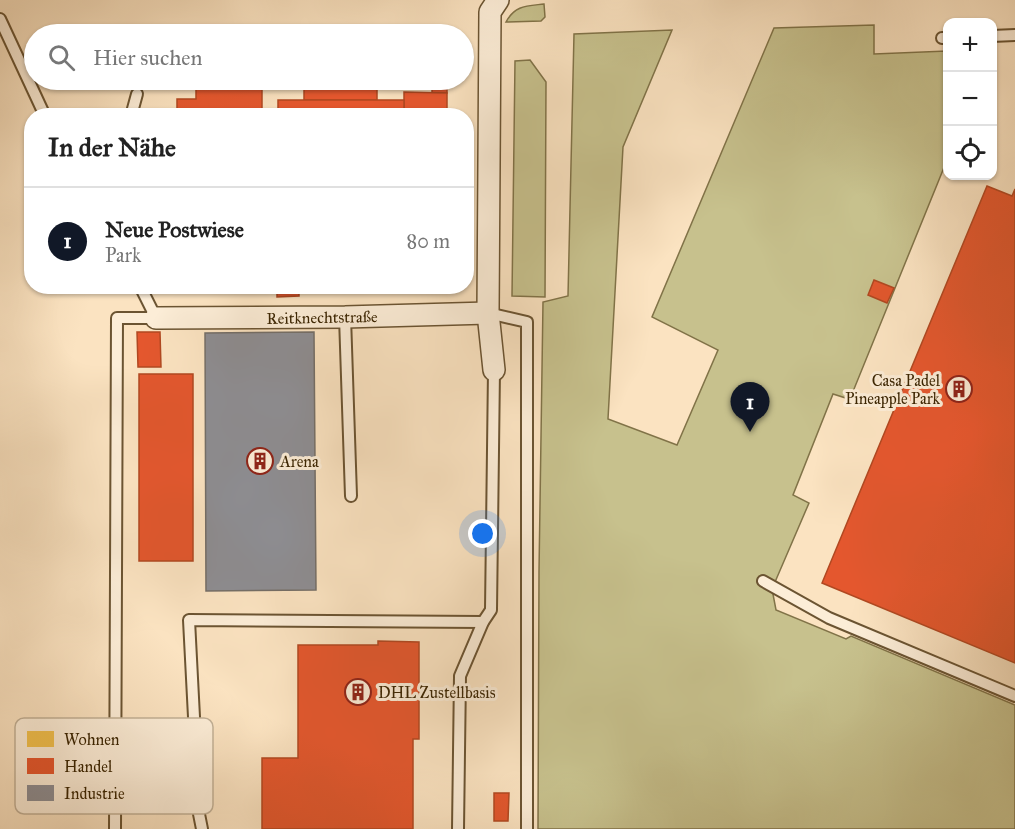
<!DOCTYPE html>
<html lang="de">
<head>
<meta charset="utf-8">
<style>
	:root { --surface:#fff; --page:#f6f6f6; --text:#222; --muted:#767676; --line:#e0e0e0; --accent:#111827 }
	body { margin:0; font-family:"IM FELL Great Primer",serif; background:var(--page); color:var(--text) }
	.controls { position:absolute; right:18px; top:18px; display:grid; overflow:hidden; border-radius:12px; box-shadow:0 2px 4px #0004 }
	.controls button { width:54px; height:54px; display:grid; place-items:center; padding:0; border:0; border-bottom:2px solid var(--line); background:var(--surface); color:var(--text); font:30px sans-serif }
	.you { position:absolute; left:483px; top:534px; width:21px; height:21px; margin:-15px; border:4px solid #fff; border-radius:50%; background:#1a73e8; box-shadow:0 0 0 9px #1a73e833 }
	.badge { display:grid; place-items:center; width:39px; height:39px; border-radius:50%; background:var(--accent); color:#fff; font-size:20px; font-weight:700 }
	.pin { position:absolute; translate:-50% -50px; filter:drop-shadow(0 2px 3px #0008) }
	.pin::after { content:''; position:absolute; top:32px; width:21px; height:18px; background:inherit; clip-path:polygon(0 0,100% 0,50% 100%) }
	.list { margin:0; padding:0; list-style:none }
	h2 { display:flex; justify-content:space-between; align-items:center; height:78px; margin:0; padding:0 24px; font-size:26px }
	h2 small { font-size:20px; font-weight:400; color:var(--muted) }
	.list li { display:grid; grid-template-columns:39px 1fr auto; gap:18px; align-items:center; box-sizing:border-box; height:108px; padding:0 24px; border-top:2px solid var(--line) }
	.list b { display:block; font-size:22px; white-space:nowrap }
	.list p { margin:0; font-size:20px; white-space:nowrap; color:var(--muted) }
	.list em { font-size:20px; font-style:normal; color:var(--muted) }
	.icon { flex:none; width:33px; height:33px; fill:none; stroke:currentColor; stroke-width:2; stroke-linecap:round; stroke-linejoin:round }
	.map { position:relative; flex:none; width:1015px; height:829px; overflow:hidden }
	.search { position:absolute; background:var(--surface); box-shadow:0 2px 4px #0004; left:24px; top:24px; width:450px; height:66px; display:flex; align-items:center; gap:15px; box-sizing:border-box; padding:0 21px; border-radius:33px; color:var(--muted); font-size:22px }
	.panel { position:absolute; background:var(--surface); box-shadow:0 2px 4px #0004; left:24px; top:108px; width:450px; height:186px; border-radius:24px }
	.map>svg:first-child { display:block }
	.green { fill:#c7c18d; stroke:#817348; stroke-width:1.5 }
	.homes { fill:#f2c14e; stroke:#bb9237; stroke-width:1.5 }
	.shops { fill:#e4572e; stroke:#b14821; stroke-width:1.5 }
	.industry { fill:#8d8d92; stroke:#746e67; stroke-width:1.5 }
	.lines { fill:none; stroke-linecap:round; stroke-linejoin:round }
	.service-casing { stroke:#6b5432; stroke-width:14 }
	.minor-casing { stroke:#6b5432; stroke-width:24 }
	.service { stroke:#fcedd7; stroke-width:10 }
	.minor { stroke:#fcedd7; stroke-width:21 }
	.labels { text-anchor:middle; stroke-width:6; stroke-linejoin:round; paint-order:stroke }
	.street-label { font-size:16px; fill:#3b2502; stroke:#fcedd7 }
	.poi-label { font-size:16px; fill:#3b2502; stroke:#fcedd7; text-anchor:start }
	.key { fill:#fcedd7; stroke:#c2b197; stroke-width:1.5 }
	.key-label { font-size:16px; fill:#3b2502 }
</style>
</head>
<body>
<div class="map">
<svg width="1015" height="829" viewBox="0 0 1015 829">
	<rect width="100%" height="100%" fill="#fbe3c1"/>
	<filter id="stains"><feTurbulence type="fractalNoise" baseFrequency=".00333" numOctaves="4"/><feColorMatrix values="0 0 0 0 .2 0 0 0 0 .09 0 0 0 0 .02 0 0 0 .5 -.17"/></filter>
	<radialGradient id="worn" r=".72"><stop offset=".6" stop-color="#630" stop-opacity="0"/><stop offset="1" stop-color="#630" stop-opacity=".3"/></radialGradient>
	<!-- green -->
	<g class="green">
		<path d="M544,4L545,17L541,21L506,22C515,5 527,6 544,4Z"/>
		<polygon points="874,25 874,54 947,51 947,160 852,394 849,399 833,394 793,495 809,503 772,589 776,610 846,639 851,636 1015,705 1015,829 538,829 539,572 543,302 568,296 574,34 672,30 623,147 608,419 677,445 718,350 652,317 774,28"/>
		<polygon points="530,60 546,82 545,297 512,296 515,61"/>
	</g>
	<!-- homes -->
	<polygon class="homes" points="263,31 263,34 226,34 226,32"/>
	<!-- shops -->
	<g class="shops">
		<polygon points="217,80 262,80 262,116 177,116 177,99 196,99 196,87 217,87"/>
		<rect x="304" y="80" width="73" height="20"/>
		<rect x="432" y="80" width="15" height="13"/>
		<polygon points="404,92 447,93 447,116 404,116"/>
		<rect x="278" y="100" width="126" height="16"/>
		<polygon points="987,186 1012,196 1015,189 1015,663 822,583"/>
		<polygon points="874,280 894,288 887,303 868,295"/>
		<polygon points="277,287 299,287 299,296 277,297"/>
		<polygon points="137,332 160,332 161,367 138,367"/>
		<rect x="139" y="374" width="54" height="187"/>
		<polygon points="378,641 419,642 419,739 413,739 413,829 262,829 262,758 298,758 298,645 378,645"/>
		<polygon points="494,793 509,793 508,821 494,821"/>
	</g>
	<!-- industry -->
	<polygon class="industry" points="314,332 316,590 206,591 205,333"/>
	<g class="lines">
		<defs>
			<g id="service">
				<polyline points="0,19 45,116"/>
				<polyline points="992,36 1015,35"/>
				<polyline points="942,38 948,38"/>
				<polyline points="131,116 137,94"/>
				<polyline points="140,286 156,318"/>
				<polyline points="488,313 527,322 527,829"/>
				<polyline points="345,317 351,496"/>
				<polyline points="763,581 829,618 1015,696"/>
				<polyline points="115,829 117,318 156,318"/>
				<polyline points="202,829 199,814 189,620 483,622"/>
				<polyline points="458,829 460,676 483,622 491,610 494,370"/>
			</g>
			<g id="minor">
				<polyline points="156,318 345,317 488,313"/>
				<polyline points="494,370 488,313 490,12 498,0"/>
			</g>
		</defs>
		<!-- service casing -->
		<use href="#service" class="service-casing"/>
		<!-- minor casing -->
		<use href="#minor" class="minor-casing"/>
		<!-- service -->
		<use href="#service" class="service"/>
		<!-- minor -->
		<use href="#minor" class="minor"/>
	</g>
	<!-- icons -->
	<defs>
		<symbol id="building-ring" viewBox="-11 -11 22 22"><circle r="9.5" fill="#fcedd7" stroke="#8f2418" stroke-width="1.5"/><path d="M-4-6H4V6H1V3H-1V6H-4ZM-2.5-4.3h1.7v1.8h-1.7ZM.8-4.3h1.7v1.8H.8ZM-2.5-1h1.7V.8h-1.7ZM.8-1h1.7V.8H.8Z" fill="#8f2418"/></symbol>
	</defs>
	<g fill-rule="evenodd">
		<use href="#building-ring" x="944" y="374" width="30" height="30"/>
		<use href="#building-ring" x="245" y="446" width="30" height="30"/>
		<use href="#building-ring" x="343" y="677" width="30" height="30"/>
	</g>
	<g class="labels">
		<!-- street labels -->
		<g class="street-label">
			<text transform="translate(322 317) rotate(-1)" y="6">Reitknechtstraße</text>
		</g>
		<!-- poi labels -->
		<g class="poi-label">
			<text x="940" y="386" text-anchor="end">Casa Padel<tspan x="940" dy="18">Pineapple Park</tspan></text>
			<text x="280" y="467">Arena</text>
			<text x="378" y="698">DHL Zustellbasis</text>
		</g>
	</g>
	<!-- legend -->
	<rect x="15" y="718" width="198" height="96" rx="9" class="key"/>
	<rect x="27" y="731" width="27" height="16" fill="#f2c14e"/>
	<rect x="27" y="758" width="27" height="16" fill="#e4572e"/>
	<rect x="27" y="785" width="27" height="16" fill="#8d8d92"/>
	<g class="key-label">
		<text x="64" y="745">Wohnen</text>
		<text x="64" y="772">Handel</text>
		<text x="64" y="799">Industrie</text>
	</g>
	<rect width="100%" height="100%" filter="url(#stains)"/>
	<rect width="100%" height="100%" fill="url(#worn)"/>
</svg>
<div class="controls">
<button>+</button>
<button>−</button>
<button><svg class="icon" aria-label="locate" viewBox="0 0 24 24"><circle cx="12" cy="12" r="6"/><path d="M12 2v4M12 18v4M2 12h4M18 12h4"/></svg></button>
</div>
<div class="you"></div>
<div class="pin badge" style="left:750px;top:432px">1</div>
<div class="search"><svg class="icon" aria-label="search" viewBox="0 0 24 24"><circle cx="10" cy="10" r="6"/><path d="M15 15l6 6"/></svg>Hier suchen</div>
<section class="panel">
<h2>In der Nähe<small></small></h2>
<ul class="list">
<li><span class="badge">1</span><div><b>Neue Postwiese</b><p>Park</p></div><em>80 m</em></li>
</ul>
</section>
</div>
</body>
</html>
